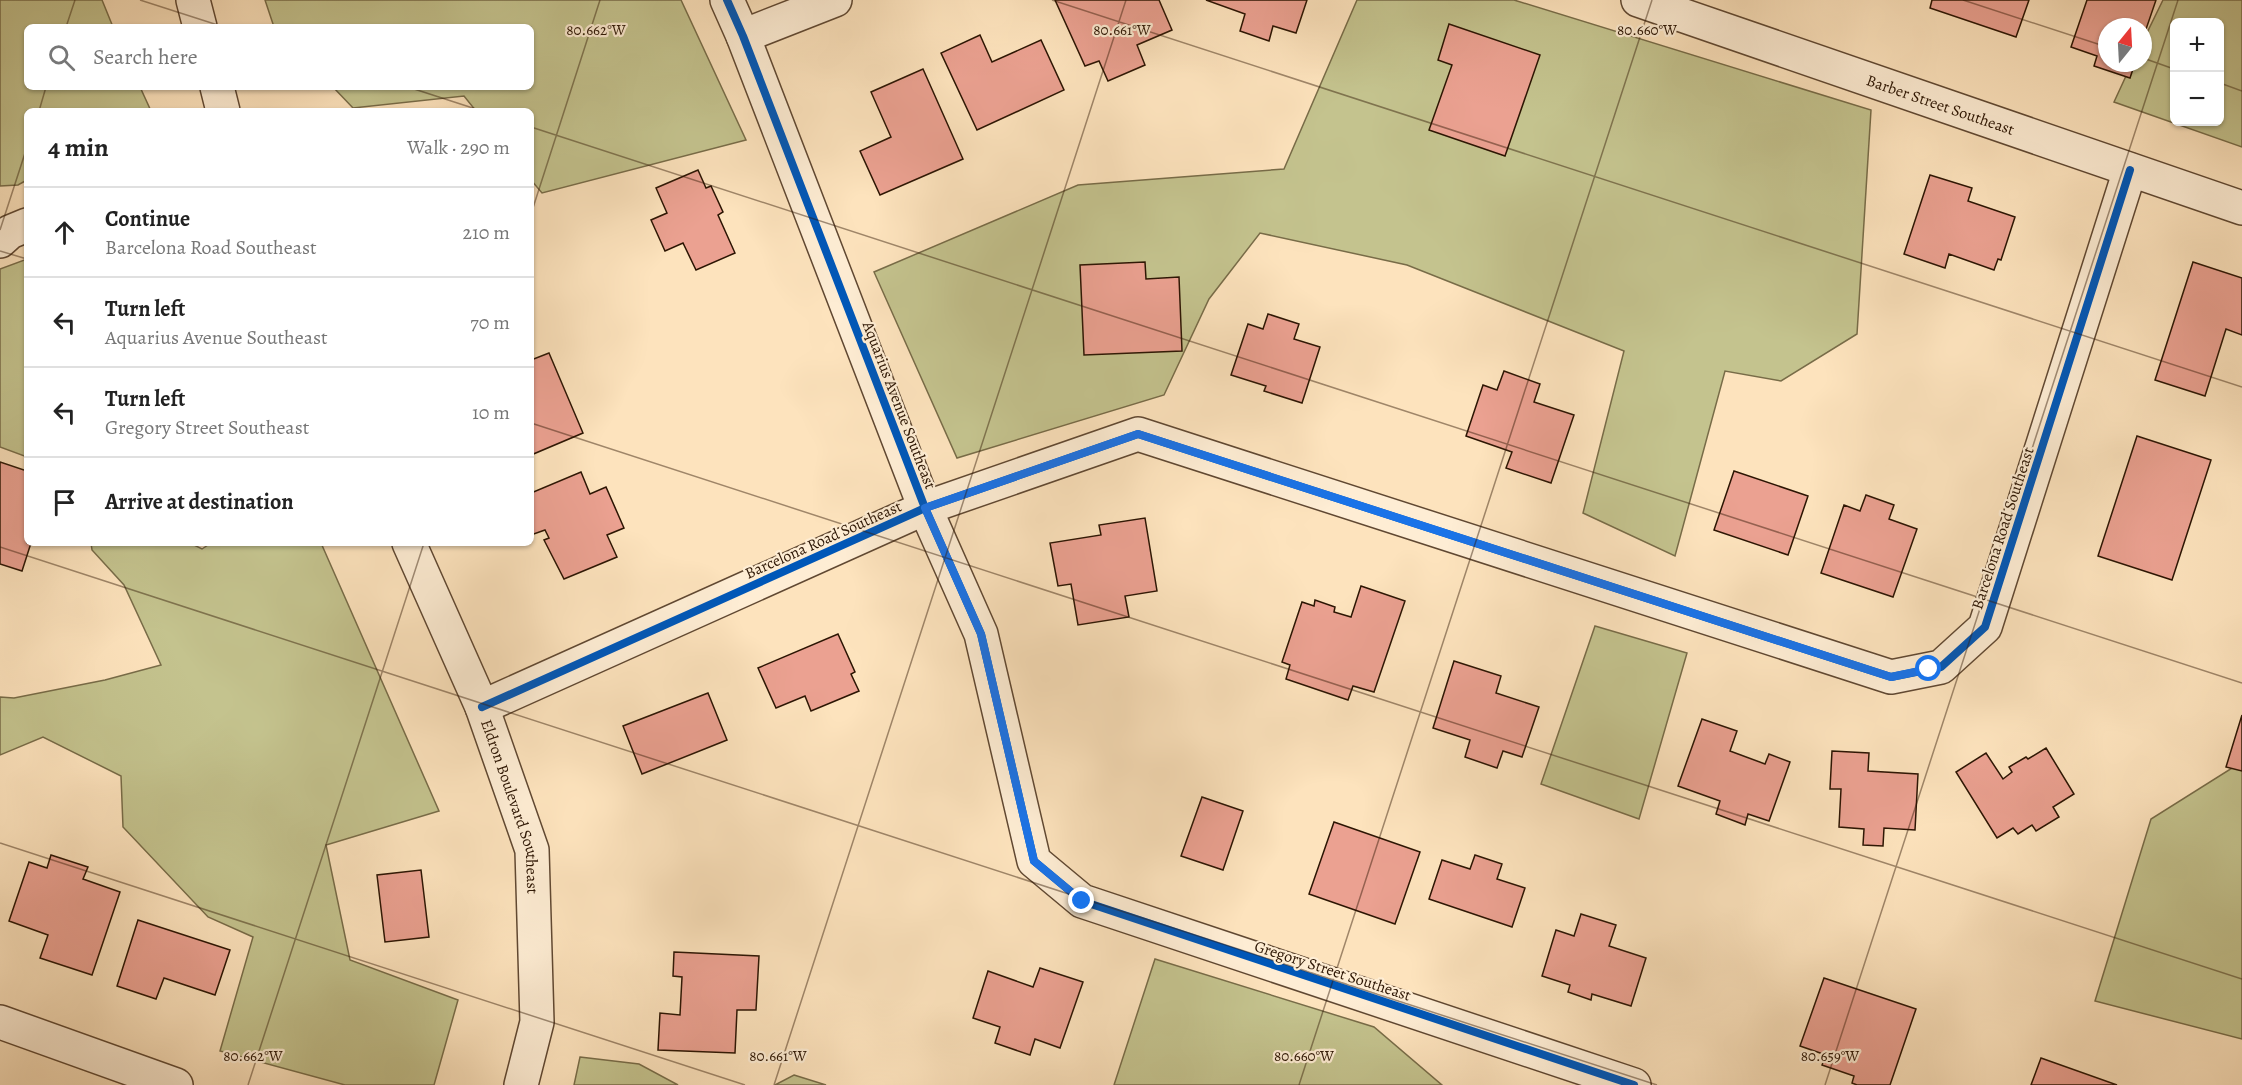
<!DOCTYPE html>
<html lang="en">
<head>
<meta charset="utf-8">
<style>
	:root { --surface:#fff; --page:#f6f6f6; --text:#222; --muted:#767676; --line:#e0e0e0 }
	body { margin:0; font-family:Alegreya,serif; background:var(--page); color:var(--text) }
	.controls { position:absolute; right:18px; top:18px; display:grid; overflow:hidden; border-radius:9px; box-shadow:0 2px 4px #0004 }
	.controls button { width:54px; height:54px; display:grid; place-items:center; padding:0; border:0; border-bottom:2px solid var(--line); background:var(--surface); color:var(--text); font:30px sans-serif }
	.compass { position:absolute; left:2098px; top:18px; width:54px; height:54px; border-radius:50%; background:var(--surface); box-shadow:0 2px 4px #0004; rotate:18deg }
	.stop { position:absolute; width:18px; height:18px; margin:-14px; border:4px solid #1a73e8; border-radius:50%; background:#fff }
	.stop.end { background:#1a73e8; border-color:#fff; box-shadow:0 2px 6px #0008 }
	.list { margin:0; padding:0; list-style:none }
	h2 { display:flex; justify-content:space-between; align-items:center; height:78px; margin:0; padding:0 24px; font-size:26px }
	h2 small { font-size:20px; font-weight:400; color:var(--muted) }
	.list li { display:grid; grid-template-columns:39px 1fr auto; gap:18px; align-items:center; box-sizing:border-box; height:90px; padding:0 24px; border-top:2px solid var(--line) }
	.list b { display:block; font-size:22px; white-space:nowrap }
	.list p { margin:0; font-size:20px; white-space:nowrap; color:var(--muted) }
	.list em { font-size:20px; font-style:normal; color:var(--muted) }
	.icon { flex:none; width:33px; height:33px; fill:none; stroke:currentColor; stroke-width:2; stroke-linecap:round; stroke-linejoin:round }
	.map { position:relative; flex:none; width:2242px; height:1085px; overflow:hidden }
	.search { position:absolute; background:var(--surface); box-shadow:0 2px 4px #0004; left:24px; top:24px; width:510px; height:66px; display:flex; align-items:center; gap:15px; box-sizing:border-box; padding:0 21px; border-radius:9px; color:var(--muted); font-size:22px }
	.panel { position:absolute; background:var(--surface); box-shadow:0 2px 4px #0004; left:24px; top:108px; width:510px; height:438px; border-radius:9px }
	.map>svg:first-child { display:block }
	.green { fill:#c4c38e; stroke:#786c48; stroke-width:1.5; fill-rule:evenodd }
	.building { fill:#eba191; stroke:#2c1503; stroke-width:1.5 }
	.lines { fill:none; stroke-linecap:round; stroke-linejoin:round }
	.minor-casing { stroke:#604832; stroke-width:36 }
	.tertiary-casing { stroke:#604832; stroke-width:36 }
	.minor { stroke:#feedd4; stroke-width:33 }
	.tertiary { stroke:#feedd4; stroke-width:33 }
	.cycleway-casing { stroke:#feedd4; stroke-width:11 }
	.cycleway { stroke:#0057b8; stroke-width:8 }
	.route { stroke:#1a73e8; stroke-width:8 }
	.ticks { fill:none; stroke:#2c1503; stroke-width:1.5; stroke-opacity:0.45 }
	.labels { text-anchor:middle; stroke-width:4.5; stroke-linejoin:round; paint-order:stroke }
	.street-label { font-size:16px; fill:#2c1503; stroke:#feedd4 }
	.ticks-label { font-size:15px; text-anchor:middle; fill:#2c1503; stroke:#feedd4; stroke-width:4.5; stroke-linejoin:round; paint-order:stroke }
</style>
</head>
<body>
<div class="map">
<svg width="2242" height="1085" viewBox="0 0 2242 1085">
	<rect width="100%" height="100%" fill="#fde3bd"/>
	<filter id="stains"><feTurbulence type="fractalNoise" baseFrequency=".00333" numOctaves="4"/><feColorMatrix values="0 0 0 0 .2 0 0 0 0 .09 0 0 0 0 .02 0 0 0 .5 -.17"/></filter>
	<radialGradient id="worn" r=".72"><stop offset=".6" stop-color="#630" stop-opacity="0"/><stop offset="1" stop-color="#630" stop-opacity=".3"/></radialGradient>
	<!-- green -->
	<g class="green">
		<polygon points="0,0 102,0 113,27 27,27 27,87 140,87 151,111 27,111 27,180 18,185 0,186"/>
		<polygon points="265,0 681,0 746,140 542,193 531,180 531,111 476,111 464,96 353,108 333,87 531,87 531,27 274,27"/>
		<polygon points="1357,0 1514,0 1871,110 1857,334 1781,381 1725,371 1675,556 1583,513 1624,351 1407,265 1260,233 1209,299 1164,395 957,458 874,272 1078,185 1284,169"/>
		<path d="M2163,0H2242V147L2114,102L2132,63H2143V41ZM2174,22H2220V122H2174Z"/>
		<polygon points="27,259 27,457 0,447 0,269"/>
		<polygon points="91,543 190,543 202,549 211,543 321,543 439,811 326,845 350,960 458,1000 434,1085 345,1085 220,1051 253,937 208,917 123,827 121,776 43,737 0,755 0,697 14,698 105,680 161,665 124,585 92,550"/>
		<polygon points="1595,626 1687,653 1639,819 1541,784"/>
		<polygon points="2240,763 2242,763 2242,1039 2095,1001 2151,819"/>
		<polygon points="1155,959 1374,1027 1442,1085 1114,1085"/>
		<polygon points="580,1057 639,1064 678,1085 574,1085"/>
		<polygon points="794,1075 826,1085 775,1085"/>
	</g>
	<!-- building -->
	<g class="building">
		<polygon points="1055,0 1159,0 1172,30 1137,45 1145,65 1108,81 1099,61 1085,66"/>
		<polygon points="1206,0 1307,0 1296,33 1273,26 1269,41 1240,31 1245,14"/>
		<polygon points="1932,0 2029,0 2016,37 1930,8"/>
		<polygon points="2087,0 2156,0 2143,38 2143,27 2107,27 2107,63 2135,63 2130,78 2094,66 2097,56 2071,47"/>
		<polygon points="1449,24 1540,55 1505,156 1429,130 1452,65 1438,60"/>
		<polygon points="980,35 992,62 1041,40 1064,90 977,130 941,53"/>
		<polygon points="923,69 963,159 880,195 860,151 891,137 871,92"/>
		<polygon points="698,170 706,188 711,186 723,212 718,215 735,253 696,270 683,243 665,251 651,220 667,213 656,188"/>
		<polygon points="1930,175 1972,188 1968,201 2015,217 2001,260 1998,259 1994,270 1949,254 1945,268 1904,254"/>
		<polygon points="1145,262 1146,279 1179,277 1182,351 1084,355 1080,265"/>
		<polygon points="2193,262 2242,278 2242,335 2226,329 2205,396 2155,380"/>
		<polygon points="1268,314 1299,324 1294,339 1320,347 1302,403 1264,391 1266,386 1231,375 1248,324 1263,329"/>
		<polygon points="549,353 583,433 531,455 531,360"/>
		<polygon points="1504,371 1540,384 1534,402 1574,415 1551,483 1506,468 1512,452 1466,436 1483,385 1497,390"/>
		<polygon points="2137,436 2211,460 2172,580 2098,556"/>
		<polygon points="0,462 27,471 27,543 31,543 22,571 0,564"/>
		<polygon points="1734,471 1808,496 1788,555 1714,530"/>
		<polygon points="581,472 590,494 606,487 624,528 607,535 617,557 564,579 544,540 549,538 545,530 531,535 531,493"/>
		<polygon points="1866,495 1894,505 1889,519 1917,529 1893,597 1821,573 1844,505 1860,511"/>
		<polygon points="1145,518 1157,591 1125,596 1129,617 1078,625 1071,584 1058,586 1050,543 1101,535 1099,525"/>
		<polygon points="1361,586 1405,601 1374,692 1353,686 1348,700 1286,679 1290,665 1282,662 1302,602 1314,606 1315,600 1335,607 1334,612 1351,617"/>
		<polygon points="838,634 855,672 851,674 859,691 811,711 805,696 776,708 758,668"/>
		<polygon points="1454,661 1501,676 1496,693 1539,707 1522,757 1503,751 1497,768 1465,757 1470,740 1433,728"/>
		<polygon points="708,693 727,740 642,774 623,726"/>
		<polygon points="2242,715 2242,771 2226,767"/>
		<polygon points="1702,719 1737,731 1730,751 1765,764 1769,754 1790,762 1769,821 1748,814 1745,825 1716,814 1720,801 1678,786"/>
		<polygon points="2046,748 2074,794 2053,807 2059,817 2036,831 2032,825 2018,834 2013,828 1997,838 1956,772 1986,753 2003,779 2012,772 2009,767 2026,757 2028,759"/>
		<polygon points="1832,751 1869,753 1868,771 1918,774 1915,830 1884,828 1883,846 1863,845 1864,829 1839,827 1841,789 1830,789"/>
		<polygon points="1202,797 1243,811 1223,870 1181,856"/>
		<polygon points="1334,822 1420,852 1395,924 1309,894"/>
		<polygon points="51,855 88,867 83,879 120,892 92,975 40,958 48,935 9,921 29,862 47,868"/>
		<polygon points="1475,855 1502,864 1497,879 1525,888 1512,927 1429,899 1442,860 1470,869"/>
		<polygon points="421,870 429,937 385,942 377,875"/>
		<polygon points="1581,914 1616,925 1609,946 1646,958 1631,1006 1592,994 1591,1000 1568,992 1570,985 1542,976 1556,930 1574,936"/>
		<polygon points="138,920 230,950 215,995 164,978 156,999 117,986"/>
		<polygon points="674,952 759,956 756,1010 737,1010 735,1053 658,1050 660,1013 680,1015 682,977 673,976"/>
		<polygon points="1040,968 1083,982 1060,1048 1035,1039 1030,1055 995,1043 1000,1027 973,1018 988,971 1033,987"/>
		<polygon points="1824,978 1916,1009 1890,1085 1857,1085 1852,1083 1854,1076 1822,1065 1826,1055 1800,1046"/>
		<polygon points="2041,1058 2117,1085 2031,1085"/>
	</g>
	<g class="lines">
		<defs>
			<g id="minor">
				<polyline points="727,0 743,36 925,508 981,634 1034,861 1082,901 1634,1085"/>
				<path id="s1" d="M1638,0L2242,208"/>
				<polyline points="743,36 835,0"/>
				<polyline points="0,241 10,232 27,225"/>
				<polyline points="482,707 925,508 1138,434 1891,677 1941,667 1985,627 2130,170"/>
				<polyline points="0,1022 176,1085"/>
			</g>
			<g id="tertiary">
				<polyline points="193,0 200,27"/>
				<polyline points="217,87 223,111"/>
				<path id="s2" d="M409,543L482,707L532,850L537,1022L521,1085"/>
			</g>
		</defs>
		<!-- minor casing -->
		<use href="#minor" class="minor-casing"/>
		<!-- tertiary casing -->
		<use href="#tertiary" class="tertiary-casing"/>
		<!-- minor -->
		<use href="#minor" class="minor"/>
		<!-- tertiary -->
		<use href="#tertiary" class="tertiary"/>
		<defs>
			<g id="cycleway">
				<polyline points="727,0 743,36 925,508 981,634 1034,861 1082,901 1634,1085"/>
				<polyline points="482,707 925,508 1138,434 1891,677 1941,667 1985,627 2130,170"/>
			</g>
		</defs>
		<!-- cycleway casing -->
		<use href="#cycleway" class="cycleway-casing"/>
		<!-- cycleway -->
		<use href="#cycleway" class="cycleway"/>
	</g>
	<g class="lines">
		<!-- route -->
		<polyline class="route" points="1082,901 1034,861 981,634 925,508 1138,434 1891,677 1929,669"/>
	</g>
	<!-- ticks -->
	<path class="ticks" d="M140,0L224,27M1052,0L2242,387M1963,0L2107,47M66,27L75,0M2143,58L2174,69M2220,83L2242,91M408,87L482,111M39,111L46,87M531,127L2242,683M531,214L600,0M0,230L27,147M0,251L27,259M531,423L2242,979M0,547L1657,1085M0,843L745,1085M248,1085L424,543M774,1085L1126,0M1299,1085L1652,0M1825,1085L2178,0"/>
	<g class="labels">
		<!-- street labels -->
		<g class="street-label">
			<text dy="6" stroke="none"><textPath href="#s1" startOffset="320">Barber Street Southeast</textPath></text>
			<text transform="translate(900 405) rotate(69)" y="6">Aquarius Avenue Southeast</text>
			<text transform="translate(2002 528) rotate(-72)" y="6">Barcelona Road Southeast</text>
			<text transform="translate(823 539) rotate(-24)" y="6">Barcelona Road Southeast</text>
			<text dy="6" stroke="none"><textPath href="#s2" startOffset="284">Eldron Boulevard Southeast</textPath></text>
			<text transform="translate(1333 970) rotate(18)" y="6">Gregory Street Southeast</text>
		</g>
	</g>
	<g class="ticks-label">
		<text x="596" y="35">80.662°W</text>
		<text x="1122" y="35">80.661°W</text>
		<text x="1647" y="35">80.660°W</text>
		<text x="253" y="1061">80.662°W</text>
		<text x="778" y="1061">80.661°W</text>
		<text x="1304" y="1061">80.660°W</text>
		<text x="1830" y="1061">80.659°W</text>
	</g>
	<rect width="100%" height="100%" filter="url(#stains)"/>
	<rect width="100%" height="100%" fill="url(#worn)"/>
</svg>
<div class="controls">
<button>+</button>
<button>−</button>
</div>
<svg class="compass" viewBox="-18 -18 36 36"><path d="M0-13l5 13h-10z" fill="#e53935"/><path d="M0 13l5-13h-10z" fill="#767676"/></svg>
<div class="stop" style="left:1929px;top:669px"></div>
<div class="stop end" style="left:1082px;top:901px"></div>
<div class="search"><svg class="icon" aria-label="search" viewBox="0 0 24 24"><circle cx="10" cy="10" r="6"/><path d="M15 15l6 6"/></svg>Search here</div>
<section class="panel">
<h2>4 min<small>Walk · 290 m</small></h2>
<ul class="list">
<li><svg class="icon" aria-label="ahead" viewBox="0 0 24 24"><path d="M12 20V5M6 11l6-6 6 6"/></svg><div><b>Continue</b><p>Barcelona Road Southeast</p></div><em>210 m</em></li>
<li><svg class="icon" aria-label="left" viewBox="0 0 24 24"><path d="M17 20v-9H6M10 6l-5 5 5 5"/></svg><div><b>Turn left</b><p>Aquarius Avenue Southeast</p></div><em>70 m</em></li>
<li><svg class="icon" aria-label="left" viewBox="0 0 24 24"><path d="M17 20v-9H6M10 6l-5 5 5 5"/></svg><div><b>Turn left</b><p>Gregory Street Southeast</p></div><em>10 m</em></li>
<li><svg class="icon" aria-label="arrive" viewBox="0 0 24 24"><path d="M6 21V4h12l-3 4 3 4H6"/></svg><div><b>Arrive at destination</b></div></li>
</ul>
</section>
</div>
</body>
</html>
